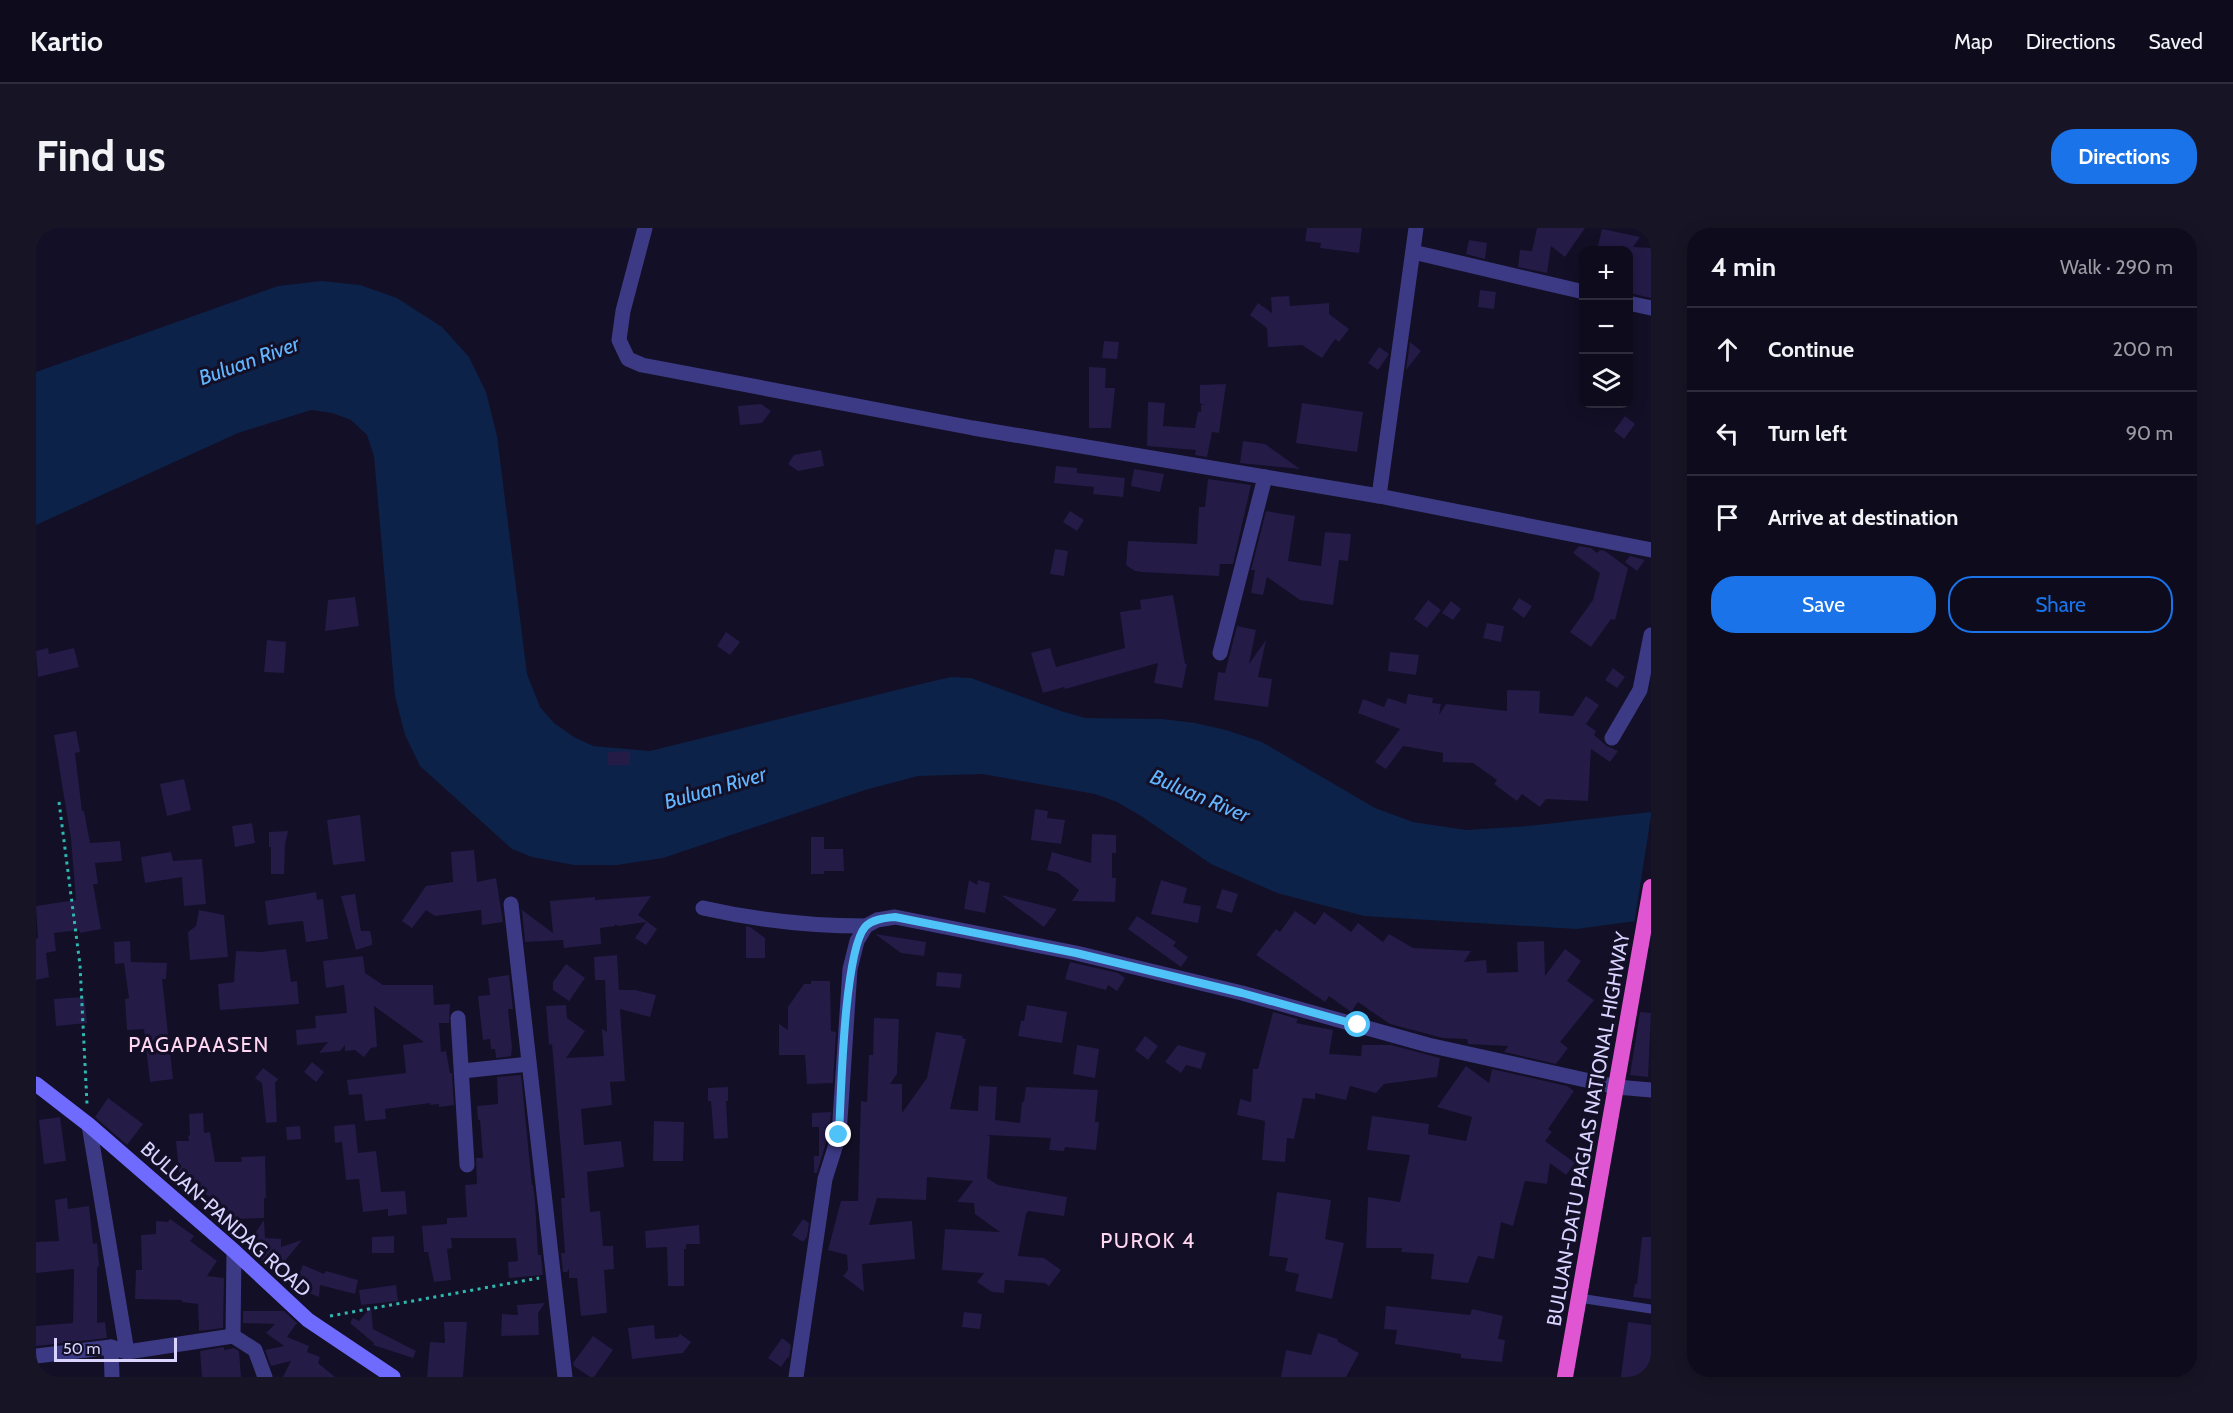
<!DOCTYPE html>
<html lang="en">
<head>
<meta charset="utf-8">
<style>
	:root { --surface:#0e0b1c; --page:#171425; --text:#f1f3f6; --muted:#9b9ba3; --line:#2e2b3b; --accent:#1a73e8 }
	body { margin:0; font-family:Cabin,sans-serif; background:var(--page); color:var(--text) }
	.controls { position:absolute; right:18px; top:18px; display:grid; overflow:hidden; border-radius:12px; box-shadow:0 3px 15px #0003 }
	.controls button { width:54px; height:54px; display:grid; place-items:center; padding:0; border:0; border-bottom:2px solid var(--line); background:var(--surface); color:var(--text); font:30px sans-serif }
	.scale { position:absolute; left:18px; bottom:15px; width:123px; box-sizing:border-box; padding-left:6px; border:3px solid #d9d4ff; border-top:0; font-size:16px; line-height:21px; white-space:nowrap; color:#d9d4ff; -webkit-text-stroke:4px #130f26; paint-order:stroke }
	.stop { position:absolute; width:18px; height:18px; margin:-14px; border:4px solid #4fc3f7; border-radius:50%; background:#fff }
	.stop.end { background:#4fc3f7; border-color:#fff; box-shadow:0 2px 6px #0008 }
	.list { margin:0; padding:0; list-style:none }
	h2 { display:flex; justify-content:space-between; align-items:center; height:78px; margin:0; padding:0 24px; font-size:26px }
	h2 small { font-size:20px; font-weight:400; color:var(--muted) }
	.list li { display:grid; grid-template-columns:39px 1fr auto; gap:18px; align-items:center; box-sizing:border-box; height:84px; padding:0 24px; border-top:2px solid var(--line) }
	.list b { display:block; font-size:22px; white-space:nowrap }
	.list em { font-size:20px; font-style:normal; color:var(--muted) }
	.actions { display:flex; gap:12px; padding:18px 24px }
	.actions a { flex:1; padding:14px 0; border:2px solid var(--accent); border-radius:24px; text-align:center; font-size:21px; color:var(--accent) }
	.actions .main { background:var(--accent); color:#fff }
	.icon { flex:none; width:33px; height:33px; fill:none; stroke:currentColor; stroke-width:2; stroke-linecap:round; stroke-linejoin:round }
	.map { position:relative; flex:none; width:1615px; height:1149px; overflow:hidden; border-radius:24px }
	header { display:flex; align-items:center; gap:36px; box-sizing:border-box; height:84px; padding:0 30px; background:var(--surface); border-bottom:2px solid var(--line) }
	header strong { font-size:28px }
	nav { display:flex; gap:33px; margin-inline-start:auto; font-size:21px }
	.intro { display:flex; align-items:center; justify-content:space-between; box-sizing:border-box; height:144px; padding:0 36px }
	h1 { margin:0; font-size:42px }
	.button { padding:15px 27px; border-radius:24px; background:var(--accent); color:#fff; font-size:21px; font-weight:700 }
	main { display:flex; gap:36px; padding:0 36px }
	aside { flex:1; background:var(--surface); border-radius:24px; box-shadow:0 3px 15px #0003 }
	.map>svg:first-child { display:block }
	.water { fill:#0c2248 }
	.pier { fill:#130f26 }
	.building { fill:#241b47 }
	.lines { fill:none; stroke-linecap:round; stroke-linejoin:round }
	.path { stroke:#2fb8b0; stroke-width:3; stroke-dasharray:3 4.5; stroke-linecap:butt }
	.service { stroke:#3d3a85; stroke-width:9 }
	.minor { stroke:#3d3a85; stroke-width:15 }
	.secondary { stroke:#6f6bff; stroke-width:15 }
	.trunk { stroke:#e055d1; stroke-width:16 }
	.route { stroke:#4fc3f7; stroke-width:8 }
	.labels { text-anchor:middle; stroke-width:6; stroke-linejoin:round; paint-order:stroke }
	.street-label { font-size:20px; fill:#d9d4ff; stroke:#130f26 }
	.water-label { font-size:21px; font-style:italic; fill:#62b6ff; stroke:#130f26 }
	.neighbourhood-label { font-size:21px; letter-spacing:1.5px; fill:#ffd6f0; stroke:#130f26 }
</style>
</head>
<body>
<header>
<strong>Kartio</strong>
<nav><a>Map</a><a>Directions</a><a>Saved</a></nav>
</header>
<div class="intro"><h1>Find us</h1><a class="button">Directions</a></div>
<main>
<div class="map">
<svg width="1615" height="1149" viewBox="0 0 1615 1149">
	<rect width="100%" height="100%" fill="#130f26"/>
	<!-- water -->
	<polygon class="water" points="286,53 324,57 361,70 406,99 433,129 450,164 461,208 491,446 504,479 518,495 538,509 557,518 614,523 885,456 915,449 935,450 1025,483 1049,490 1126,491 1159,495 1190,502 1226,514 1339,580 1377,594 1430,602 1492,598 1615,584 1615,691 1540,701 1328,688 1241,665 1175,636 1105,588 1081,574 1059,566 946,546 882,548 829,562 627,630 581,637 538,637 496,629 476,621 384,538 369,507 359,468 338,228 331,207 315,192 296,185 275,182 202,205 0,297 0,144 242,58"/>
	<!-- pier -->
	<polygon class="pier" points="1615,588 1615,694 1598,697"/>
	<!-- building -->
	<g class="building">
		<polygon points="1271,0 1326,0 1323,25 1284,20 1285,15 1269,13"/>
		<polygon points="1501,0 1549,0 1529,29 1515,18 1511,45 1482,39 1484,22 1496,23"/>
		<polygon points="1566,1 1604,9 1597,19 1615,20 1615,70 1593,65 1593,22 1561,22"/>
		<polygon points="1433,12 1451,15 1449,31 1430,26"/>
		<polygon points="1444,62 1460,64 1458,81 1442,79"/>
		<polygon points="1253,68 1254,78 1293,75 1293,86 1313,101 1303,114 1299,111 1286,130 1266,117 1232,119 1231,100 1214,87 1222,75 1236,85 1235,69"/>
		<polygon points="1068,113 1083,114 1081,131 1066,130"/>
		<polygon points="1374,114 1385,123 1370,142"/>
		<polygon points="1343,119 1353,126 1342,142 1332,135"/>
		<polygon points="1053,139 1070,140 1069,160 1079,160 1075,200 1053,200"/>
		<polygon points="1190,156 1183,205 1176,204 1171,229 1159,227 1160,222 1111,218 1112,174 1129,175 1127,198 1159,200 1162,184 1165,184 1165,177 1168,177 1164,175 1164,157"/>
		<polygon points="1266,175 1327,184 1321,224 1260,215"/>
		<polygon points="725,176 735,183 726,195 704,197 702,178"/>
		<polygon points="1589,188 1599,196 1588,211 1578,203"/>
		<polygon points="1207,213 1229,216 1264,241 1204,235"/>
		<polygon points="785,222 788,238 762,243 752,236 758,227"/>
		<polygon points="1020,238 1041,240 1041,245 1089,250 1087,269 1057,266 1058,259 1018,255"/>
		<polygon points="1098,241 1128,246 1124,264 1095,258"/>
		<polygon points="1172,251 1215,257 1197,336 1184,336 1183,348 1106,344 1099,343 1090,337 1092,313 1161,316 1163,279 1169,279"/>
		<polygon points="1034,283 1048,292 1041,303 1027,294"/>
		<polygon points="1230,283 1259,288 1252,333 1285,338 1289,304 1315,306 1312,333 1303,332 1297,377 1264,372 1231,349 1227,367 1215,365 1219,342 1215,342"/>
		<polygon points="1543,318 1555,320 1561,325 1564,322 1569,323 1592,340 1579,392 1575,391 1555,419 1534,404 1557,372 1564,345 1537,325"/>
		<polygon points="1019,321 1032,323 1028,348 1014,346"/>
		<polygon points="1594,328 1609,332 1601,343 1589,334"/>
		<polygon points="1137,367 1149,436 1151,436 1146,460 1118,455 1122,435 1029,461 1028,459 1007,465 995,425 1014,420 1020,439 1089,420 1084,384 1105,381 1104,372"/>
		<polygon points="319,369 323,398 289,403 292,372"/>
		<polygon points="1483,370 1496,378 1488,390 1476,381"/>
		<polygon points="1392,372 1405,382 1391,400 1378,391"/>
		<polygon points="1415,373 1425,381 1417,392 1406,385"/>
		<polygon points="1451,395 1468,398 1465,414 1447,410"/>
		<polygon points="1201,398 1220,402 1213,436 1230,412 1222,449 1236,451 1232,479 1178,472 1182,444 1189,445"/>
		<polygon points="690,404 704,414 694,427 681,418"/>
		<polygon points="231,412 250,414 248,445 228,444"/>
		<polygon points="12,420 13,426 38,420 43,439 2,449 0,423"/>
		<polygon points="1354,424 1383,427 1380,447 1352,443"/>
		<polygon points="1577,440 1589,449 1581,460 1569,452"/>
		<polygon points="1471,462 1504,463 1503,485 1537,488 1550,468 1563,477 1550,496 1560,503 1558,507 1571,518 1582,523 1574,534 1555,521 1552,573 1510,571 1504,579 1486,566 1481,573 1458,556 1461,552 1437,535 1407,534 1407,525 1367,518 1350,541 1339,534 1364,501 1322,485 1327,471 1348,479 1352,470 1370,476 1372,466 1397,470 1396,475 1405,476 1403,487 1410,476 1471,483"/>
		<polygon points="40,503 44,524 39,525 46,583 48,583 54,615 84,613 86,633 59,635 62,656 57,656 65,701 44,705 43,702 18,705 20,723 10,725 13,749 0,752 0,711 2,710 0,678 40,672 35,611 18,507"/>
		<polygon points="594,523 594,537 572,537 572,524"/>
		<polygon points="148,551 155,582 131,588 124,556"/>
		<polygon points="999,581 1012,583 1011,590 1029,592 1025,616 995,612"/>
		<polygon points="324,587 329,633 297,637 291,592"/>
		<polygon points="216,595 219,615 199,619 196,598"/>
		<polygon points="252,603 249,617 248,646 235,646 235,619 233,619 233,604"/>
		<polygon points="1056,606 1080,607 1080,625 1076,625 1076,650 1080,650 1079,674 1036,673 1043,662 1022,645 1011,642 1016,624 1055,635"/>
		<polygon points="775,609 788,609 788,621 807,621 808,643 788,643 788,646 775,646"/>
		<polygon points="438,622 441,654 460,650 467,694 446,697 445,682 399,688 390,682 376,700 366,693 390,658 417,654 415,624"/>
		<polygon points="135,624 137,633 166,631 170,676 148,678 146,649 109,655 105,629"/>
		<polygon points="933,652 941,657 942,652 954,655 949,685 928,681"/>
		<polygon points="1125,652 1151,660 1147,675 1165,678 1162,695 1115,686"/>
		<polygon points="1186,661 1202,666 1196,685 1180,680"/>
		<polygon points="280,664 281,672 287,671 292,711 270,714 267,693 232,697 229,673"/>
		<polygon points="319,666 325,703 334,703 336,712 336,717 320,722 305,668"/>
		<polygon points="965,667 1021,681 1008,699"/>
		<polygon points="615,668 602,687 621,701 610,717 599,710 610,694 582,698 579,696 579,698 564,700 565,716 528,720 527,712 489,714 486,682 517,705 514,673 559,669 559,672"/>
		<polygon points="163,682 188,687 192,729 154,732 152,704 160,698"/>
		<polygon points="1259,683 1279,697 1288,684 1315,704 1322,695 1347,714 1353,706 1377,720 1435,723 1428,734 1450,732 1451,745 1482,744 1481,714 1508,713 1509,748 1529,721 1545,733 1531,753 1558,772 1524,814 1532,820 1520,836 1468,824 1472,818 1432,816 1431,811 1407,810 1354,796 1322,774 1315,784 1293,768 1289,774 1220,727 1240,701 1244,704"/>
		<polygon points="1101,688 1140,714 1137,718 1152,729 1145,739 1092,701"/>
		<polygon points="710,698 714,699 729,710 729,730 710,730"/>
		<polygon points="839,706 890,714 888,728 865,725"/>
		<polygon points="94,713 95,734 131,735 130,751 126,751 137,851 114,854 108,801 91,802 89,771 93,770 88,735 79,736 78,714"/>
		<polygon points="250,721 255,754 261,753 263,776 184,782 182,756 198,754 200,723 225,724"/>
		<polygon points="581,727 583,762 599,762 620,767 614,789 584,781 589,853 574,854 576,877 545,881 548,917 585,913 588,939 551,944 554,984 564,983 567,1018 577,1018 578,1041 568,1042 571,1085 545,1088 541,1050 533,1050 533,1041 531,1044 527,1044 525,1025 529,1025 525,970 529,970 516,816 513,817 510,778 530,777 531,790 549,803 530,830 568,828 566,801 571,804 569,752 559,752 558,729"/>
		<polygon points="327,728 329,745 347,757 397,757 398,777 414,776 413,795 403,795 405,824 410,823 414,845 416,845 418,877 403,879 403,876 394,877 394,875 349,881 350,891 329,893 326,866 313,867 311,852 370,845 367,817 388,814 338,778 341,819 335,820 328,829 319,822 309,823 309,817 304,823 283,825 292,814 261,817 260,802 280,800 279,788 311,785 308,757 290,760 287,733"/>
		<polygon points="1034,734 1082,745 1089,750 1081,763 1072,757 1070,762 1029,751"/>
		<polygon points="530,736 549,750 533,773 517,762 517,754"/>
		<polygon points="901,744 926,746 924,760 900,758"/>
		<polygon points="473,747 477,781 472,781 476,819 475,828 460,830 459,821 455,821 454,811 447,812 442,768 454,767 452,750"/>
		<polygon points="775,753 794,753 795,803 800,804 797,855 771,856 769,827 743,827 743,796 752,802 752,779 768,756 775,756"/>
		<polygon points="48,769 51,795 20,798 18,771"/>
		<polygon points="991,777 1031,784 1026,815 982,808 985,793 988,793"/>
		<polygon points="1237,784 1262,791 1260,795 1297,802 1293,826 1325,828 1326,817 1355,817 1404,830 1401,849 1348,856 1340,865 1314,858 1310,872 1279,865 1279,871 1267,870 1258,911 1251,910 1249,934 1226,932 1229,893 1201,887 1204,871 1215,874 1217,841 1222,841"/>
		<polygon points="1604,784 1615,785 1612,849 1594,847"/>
		<polygon points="838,790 863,791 861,846 854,856 866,856 866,885 891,850 900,804 927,808 926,810 930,811 914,881 942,883 943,858 961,859 959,892 984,895 986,874 988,874 990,859 1062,862 1059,894 1063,894 1060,922 1029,919 1028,923 1013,922 1015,910 951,907 954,909 951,950 962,957 1031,969 1028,988 992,983 990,986 982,1028 1008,1030 1025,1042 1013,1058 1009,1055 969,1052 968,1065 956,1064 941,1054 948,1045 906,1042 909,1001 964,1004 939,986 938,975 921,974 937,953 891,949 890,972 841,970 833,997 876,993 879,1031 826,1036 828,1064 807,1048 812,1042 811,1027 792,1022 805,973 822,973 825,873 831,874 833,827 837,827"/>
		<polygon points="1109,808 1122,818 1112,832 1099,822"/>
		<polygon points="1041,817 1063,821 1059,850 1037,846"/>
		<polygon points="1142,817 1170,825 1165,841 1150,837 1145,845 1129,834"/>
		<polygon points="276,834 288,844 280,854 268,844"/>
		<polygon points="1430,838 1453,855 1456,841 1531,858 1538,863 1512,901 1516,904 1509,913 1539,935 1530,947 1514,935 1511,956 1489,953 1477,998 1465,994 1458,1031 1442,1028 1432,1055 1395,1051 1398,1026 1365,1024 1366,1020 1330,1020 1332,969 1364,974 1374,927 1331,922 1336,888 1393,896 1392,906 1430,913 1436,889 1401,879"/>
		<polygon points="227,840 242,851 239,855 241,894 230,895 226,855 219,850"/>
		<polygon points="485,847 496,957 497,957 499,973 502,1027 505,1027 507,1047 473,1050 472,1034 482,1033 480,1010 415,1010 416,1020 411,1021 415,1052 398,1054 392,1024 388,1024 386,998 411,996 411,990 431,989 429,957 441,956 440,930 447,930 444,892 442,892 441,878 462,876 461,849"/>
		<polygon points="692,859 692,873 690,873 692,910 678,911 675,873 672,873 672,860"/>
		<polygon points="72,870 107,896 91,917 59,889"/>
		<polygon points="795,884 793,905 781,945 778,945 778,928 783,928 783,899 776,899 776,885"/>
		<polygon points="167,885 168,905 174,904 179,934 206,934 205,929 229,928 230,970 228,970 228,990 200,991 191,1001 178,990 188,978 141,948 143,944 140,913 153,913 152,908 154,907 153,886"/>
		<polygon points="24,889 30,933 8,936 3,892"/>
		<polygon points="618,893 648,894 647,933 617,933"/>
		<polygon points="319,896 322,925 340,923 345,964 369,963 371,986 352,988 352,981 327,984 323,951 310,952 306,914 299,915 298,898"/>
		<polygon points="264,898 265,911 251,912 250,899"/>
		<polygon points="1241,964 1295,972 1289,1011 1308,1015 1296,1071 1259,1063 1263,1046 1249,1043 1252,1030 1233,1028"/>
		<polygon points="31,970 32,981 53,978 57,1016 61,1015 63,1038 61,1039 61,1095 69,1094 71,1110 0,1118 0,1098 37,1095 38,1041 0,1045 0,1014 23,1013 19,972"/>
		<polygon points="134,991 158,1008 154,1013 181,1033 171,1048 188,1050 187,1100 163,1103 162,1076 146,1074 146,1072 99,1071 100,1042 106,1042 105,1007 120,1006 120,993 132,994"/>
		<polygon points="767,991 773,995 771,1009 767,1014 756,1007"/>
		<polygon points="228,992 229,1010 245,1011 245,1019 266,1012 240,1044 209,1020"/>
		<polygon points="663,997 664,1016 650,1016 650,1021 648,1021 648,1058 632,1058 631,1019 610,1020 609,1003"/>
		<polygon points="358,1008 358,1025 336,1025 336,1009"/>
		<polygon points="1606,1009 1615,1009 1615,1071 1597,1069 1599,1056 1601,1056"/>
		<polygon points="267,1037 288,1046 290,1043 322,1052 319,1066 284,1057 283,1069 258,1059"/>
		<polygon points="360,1057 362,1073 325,1077 323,1062"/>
		<polygon points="509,1075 502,1085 503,1107 465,1108 466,1086 482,1087 481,1077"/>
		<polygon points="1350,1078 1434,1087 1436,1081 1467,1088 1462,1111 1469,1112 1466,1134 1425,1130 1425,1126 1359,1116 1361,1102 1348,1101"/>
		<polygon points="335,1079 337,1101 380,1123 377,1130 337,1117 338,1115 314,1095 317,1090 323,1093"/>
		<polygon points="207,1083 248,1083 262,1096 260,1096 251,1109 273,1118 271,1124 284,1129 282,1135 299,1149 247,1149 255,1133 235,1138 229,1122 248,1118 230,1105 239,1096 207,1095"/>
		<polygon points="928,1084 946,1086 944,1101 926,1099"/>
		<polygon points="408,1094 431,1094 427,1149 391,1149 394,1114 409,1115"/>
		<polygon points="1592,1094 1615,1097 1615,1149 1585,1149"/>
		<polygon points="618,1097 619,1111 642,1109 644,1106 655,1114 647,1125 596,1131 592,1100"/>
		<polygon points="1282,1105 1302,1111 1301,1113 1323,1125 1310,1149 1245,1149 1250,1122 1275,1127"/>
		<polygon points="557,1108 577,1122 558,1149 554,1149 538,1138 537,1135"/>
		<polygon points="746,1110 755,1117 753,1130 752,1129 745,1139 732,1130"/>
		<polygon points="188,1119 188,1122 198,1120 203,1123 205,1149 166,1149 164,1123"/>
	</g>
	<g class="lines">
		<!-- path -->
		<g class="path">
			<polyline points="23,574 44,737 51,876"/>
			<polyline points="294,1088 503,1050"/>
		</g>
		<!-- service -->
		<polyline class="service" points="1543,1070 1615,1081"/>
		<!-- minor -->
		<g class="minor">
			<polyline points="609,0 587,83 583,112 592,131 606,137 937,200 1343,268 1615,322"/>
			<polyline points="1377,24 1548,64"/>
			<polyline points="1592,75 1615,80"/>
			<polyline points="1343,268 1380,0"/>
			<polyline points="1184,425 1229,249"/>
			<polyline points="1576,510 1604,462 1615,407"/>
			<polyline points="475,676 529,1149"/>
			<path d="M667,680C720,692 775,698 830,698"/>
			<polyline points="422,790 431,937"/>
			<polyline points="426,843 493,836"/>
			<polyline points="53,897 91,1124"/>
			<polyline points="197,1108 219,1122 229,1149"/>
			<polyline points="75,1119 76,1149"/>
			<polyline points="0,1128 75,1119 91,1124 197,1108 198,1023"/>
			<polyline points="760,1149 789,951 803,907 814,741 821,713 830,698 841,692 859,689 1040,725 1206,765 1392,817 1581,859 1615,862"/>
		</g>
		<!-- secondary -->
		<polyline class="secondary" points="0,856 53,897 198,1023 272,1092 357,1149"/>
		<!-- trunk -->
		<polyline class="trunk" points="1529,1149 1615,659"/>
	</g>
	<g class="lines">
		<!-- route -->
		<path class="route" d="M803,907C805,867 808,724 829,699C836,691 849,690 859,689L1040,725L1206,765L1322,797"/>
	</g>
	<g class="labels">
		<!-- street labels -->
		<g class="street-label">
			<text transform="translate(1552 901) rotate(-80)" y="7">BULUAN-DATU PAGLAS NATIONAL HIGHWAY</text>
			<text transform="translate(190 991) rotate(42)" y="7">BULUAN-PANDAG ROAD</text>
		</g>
		<!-- water labels -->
		<g class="water-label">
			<text transform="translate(213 133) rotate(-20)" y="7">Buluan River</text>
			<text transform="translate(679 560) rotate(-16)" y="7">Buluan River</text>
			<text transform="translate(1164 568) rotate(23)" y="7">Buluan River</text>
		</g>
		<!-- neighbourhood labels -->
		<g class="neighbourhood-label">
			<text x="163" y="824">PAGAPAASEN</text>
			<text x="1112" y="1020">PUROK 4</text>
		</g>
	</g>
</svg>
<div class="controls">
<button>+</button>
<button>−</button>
<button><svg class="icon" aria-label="layers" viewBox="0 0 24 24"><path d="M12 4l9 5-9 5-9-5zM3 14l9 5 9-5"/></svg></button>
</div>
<div class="scale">50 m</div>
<div class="stop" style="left:1322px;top:797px"></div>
<div class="stop end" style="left:803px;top:907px"></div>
</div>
<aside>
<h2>4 min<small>Walk · 290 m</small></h2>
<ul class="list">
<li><svg class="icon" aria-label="ahead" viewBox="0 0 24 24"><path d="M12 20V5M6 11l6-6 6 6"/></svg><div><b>Continue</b></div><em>200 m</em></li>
<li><svg class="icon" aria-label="left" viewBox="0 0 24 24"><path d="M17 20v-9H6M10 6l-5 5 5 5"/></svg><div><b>Turn left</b></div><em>90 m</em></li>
<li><svg class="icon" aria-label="arrive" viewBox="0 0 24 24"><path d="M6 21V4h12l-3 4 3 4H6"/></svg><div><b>Arrive at destination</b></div></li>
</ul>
<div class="actions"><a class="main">Save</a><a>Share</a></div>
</aside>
</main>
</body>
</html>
